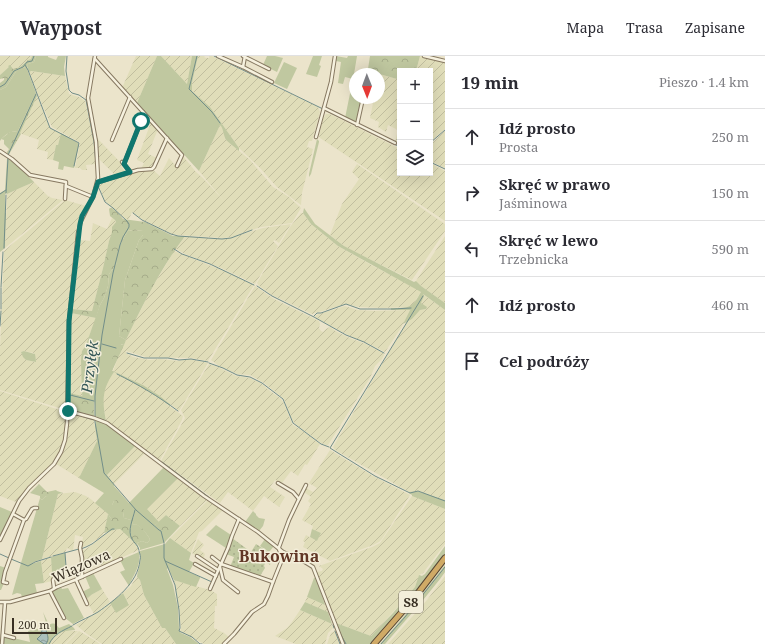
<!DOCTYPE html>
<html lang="pl">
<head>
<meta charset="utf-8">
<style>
	:root { --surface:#fff; --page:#f2f2f3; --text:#2b2b33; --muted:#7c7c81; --line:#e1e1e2 }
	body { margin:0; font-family:"Noto Serif",serif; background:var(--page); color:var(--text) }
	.controls { position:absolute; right:12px; top:12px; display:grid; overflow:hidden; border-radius:0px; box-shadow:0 4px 16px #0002 }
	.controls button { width:36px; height:36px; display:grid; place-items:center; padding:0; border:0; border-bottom:1px solid var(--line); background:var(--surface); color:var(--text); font:20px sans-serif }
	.compass { position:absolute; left:349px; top:12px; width:36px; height:36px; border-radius:50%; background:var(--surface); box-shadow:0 4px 16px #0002; rotate:179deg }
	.scale { position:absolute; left:12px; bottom:10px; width:45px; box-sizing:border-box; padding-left:4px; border:2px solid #382f23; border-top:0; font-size:11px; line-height:14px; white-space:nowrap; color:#382f23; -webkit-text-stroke:3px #f3eeda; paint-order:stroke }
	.stop { position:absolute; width:12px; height:12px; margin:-9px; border:3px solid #0f766e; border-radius:50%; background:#fff }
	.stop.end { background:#0f766e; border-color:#fff; box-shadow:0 1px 4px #0008 }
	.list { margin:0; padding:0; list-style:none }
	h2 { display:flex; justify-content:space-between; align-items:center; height:52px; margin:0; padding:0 16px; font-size:17px }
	h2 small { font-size:13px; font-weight:400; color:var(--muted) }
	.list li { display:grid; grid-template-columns:26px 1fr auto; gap:12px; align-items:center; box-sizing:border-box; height:56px; padding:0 16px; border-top:1px solid var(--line) }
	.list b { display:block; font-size:15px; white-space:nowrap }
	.list p { margin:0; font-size:13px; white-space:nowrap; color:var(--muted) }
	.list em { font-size:13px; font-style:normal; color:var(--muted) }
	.icon { flex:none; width:22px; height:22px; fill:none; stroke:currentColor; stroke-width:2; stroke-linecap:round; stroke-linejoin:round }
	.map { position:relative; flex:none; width:445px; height:588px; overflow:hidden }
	header { display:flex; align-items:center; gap:24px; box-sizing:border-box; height:56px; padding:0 20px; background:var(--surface); border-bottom:1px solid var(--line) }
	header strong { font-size:19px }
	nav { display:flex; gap:22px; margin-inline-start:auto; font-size:14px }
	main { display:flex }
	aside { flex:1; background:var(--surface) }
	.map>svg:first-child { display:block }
	.farmland { fill:url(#farmland-furrows); fill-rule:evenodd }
	.grass { fill:#c0c8a0 }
	.forest { fill:url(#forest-crowns) }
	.park { fill:url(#park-dots) }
	.water { fill:url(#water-ripples); stroke:#728e89 }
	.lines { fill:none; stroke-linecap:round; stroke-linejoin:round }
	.stream { stroke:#728e89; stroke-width:1 }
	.minor-casing { stroke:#867861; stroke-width:4.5 }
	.highway-casing { stroke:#554634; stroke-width:7 }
	.minor { stroke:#f6f1de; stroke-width:2.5 }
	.highway { stroke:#d0aa66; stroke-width:5 }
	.route { stroke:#0f766e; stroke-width:5 }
	.labels { text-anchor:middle; stroke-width:3; stroke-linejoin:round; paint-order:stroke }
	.shield { fill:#f3eeda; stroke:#70685a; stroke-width:1 }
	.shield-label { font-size:13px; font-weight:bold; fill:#382f23 }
	.street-label { font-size:14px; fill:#382f23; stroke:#f3eeda }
	.water-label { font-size:15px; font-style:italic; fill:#335657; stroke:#f3eeda }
	.quarter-label { font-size:16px; font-weight:bold; fill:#613726; stroke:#f3eeda }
</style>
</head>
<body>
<header>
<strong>Waypost</strong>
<nav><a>Mapa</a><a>Trasa</a><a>Zapisane</a></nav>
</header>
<main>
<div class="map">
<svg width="445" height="588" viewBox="0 0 445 588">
	<defs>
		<pattern id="farmland-furrows" width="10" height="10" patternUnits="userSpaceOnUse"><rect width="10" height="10" fill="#e0ddb9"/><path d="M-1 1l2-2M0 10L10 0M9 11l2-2" fill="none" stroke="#c1be9f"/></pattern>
		<pattern id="forest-crowns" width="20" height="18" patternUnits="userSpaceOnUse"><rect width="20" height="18" fill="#c0c8a0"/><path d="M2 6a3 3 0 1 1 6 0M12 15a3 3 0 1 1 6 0" fill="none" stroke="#a6ac8a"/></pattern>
		<pattern id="park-dots" width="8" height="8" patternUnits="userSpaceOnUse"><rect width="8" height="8" fill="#c0c8a0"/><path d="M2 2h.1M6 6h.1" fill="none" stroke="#a6ac8a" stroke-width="1.8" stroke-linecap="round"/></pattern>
		<pattern id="water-ripples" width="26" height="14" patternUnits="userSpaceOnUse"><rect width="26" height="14" fill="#abc0bc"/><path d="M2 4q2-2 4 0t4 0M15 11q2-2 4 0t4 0" fill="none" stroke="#8c9c98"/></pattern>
	</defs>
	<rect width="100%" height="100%" fill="#ebe4cb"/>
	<!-- farmland -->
	<g class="farmland">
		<polygon points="0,0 32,0 31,3 24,7 20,11 13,13 9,11 0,19"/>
		<polygon points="136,0 157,0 137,47 122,32"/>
		<polygon points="161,0 192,0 187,28 186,27"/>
		<polygon points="198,0 205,0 204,1 206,2 209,2 210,0 212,0 318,51 320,56 312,85 309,85 307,91 313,93 302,137 301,149 277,131 260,112 239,92 210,51 192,35 192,28"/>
		<polygon points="420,0 445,6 445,73 430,86 430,15 416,15"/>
		<polygon points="368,13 369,15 397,23 400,23 400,89 395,86 398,74 388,69 386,76 378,71 379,66 370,62 374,42 379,42 379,18 367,18"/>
		<polygon points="30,15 65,20 69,38 79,41 85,45 94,86 95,108 86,109 87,114 82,114 80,112 75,112 80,87 52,71 43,51 29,16"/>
		<polygon points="37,40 50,72 61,77 58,89 56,89 53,104 47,103 48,96 37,93 39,84 19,77"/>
		<polygon points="326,58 330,58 400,93 400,117 430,117 430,107 445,115 445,165 320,82 319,80 323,63"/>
		<polygon points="151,66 158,73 148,98 157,102 152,112 141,113 144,107 137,104"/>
		<polygon points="220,69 223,72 225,83 231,88 250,104 273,131 289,141 301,152 292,167 261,171 252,174 227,147 252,174 232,181 223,182 178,179 171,178 143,164 132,156 129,163 125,163 105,145 99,130 102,126 130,117 132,118 141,115 153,114 160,120 169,102 176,110 183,100 196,116 203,122 224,145 199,115"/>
		<polygon points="445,75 445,112 430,105 430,89"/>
		<polygon points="97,82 122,108 121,110 126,117 116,120 100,104 99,100"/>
		<polygon points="357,108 445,168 445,175 412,224 353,195 344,190 330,179 342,148 359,123 352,116"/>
		<polygon points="34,126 48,140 52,142 63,144 5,192 7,138 20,132"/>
		<path d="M65,144L86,150L80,160L76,174L68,259L66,354L0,334V294L4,195ZM24,295L34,297L36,306L26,304L21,296Z"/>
		<polygon points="301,157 303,157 311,168 338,190 373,210 412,230 421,236 413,248 409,251 382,252 359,251 346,248 312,258 272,239 259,230 257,227 290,171"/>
		<polygon points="112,162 115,164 116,166 109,185 103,212 92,255 72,253 79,184 90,185 93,167 107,173"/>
		<polygon points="291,168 279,187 275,184 273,185 278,190 255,228 221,212 185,198 176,193 185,180 218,183 229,182 263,172"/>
		<polygon points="445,180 445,247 421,230 417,227 416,225"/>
		<polygon points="174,195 229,217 254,229 208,305 191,302 146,301 126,295 126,297 133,301 149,304 160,303 178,305 190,303 208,307 179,355 160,340 143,329 113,315 121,294 136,263 152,232"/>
		<polygon points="255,230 274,243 319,265 320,268 319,272 321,275 323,276 326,273 330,271 337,276 352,283 366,288 383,297 384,299 382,303 375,310 370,322 328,389 326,389 321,387 295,368 291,362 284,343 264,327 250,319 237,318 219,310 211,304"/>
		<polygon points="424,239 445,254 445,444 418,435 409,436 360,408 335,394 333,391 407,266 412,263 420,254 426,253 421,247 421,246"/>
		<polygon points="345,250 357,254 374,255 410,254 401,272 385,296 367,287 354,282 340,275 315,261 316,259"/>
		<polygon points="71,257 96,262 86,289 82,295 82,340 70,337"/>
		<polygon points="209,308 218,311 236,320 250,322 262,328 270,335 280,342 284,347 289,360 293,369 303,375 320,388 307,409 305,408 298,420 291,415 282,427 275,424 270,431 285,441 279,451 264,440 253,455 228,436 220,447 161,405 185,362 181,354"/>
		<polygon points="114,316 153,338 183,360 182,364 160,404 106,365 103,347 104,337 107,325"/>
		<polygon points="0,335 66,356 64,381 62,388 57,401 45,416 32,427 22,438 16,446 0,440"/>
		<polygon points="70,358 94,364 97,385 79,422 56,408 63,396 67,385 69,359"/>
		<polygon points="135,390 145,397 114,428 107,419"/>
		<polygon points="330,394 373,420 410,439 382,483 379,486 373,489 330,505 303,491 305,486 303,485 306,479 317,485 321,477 312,473 313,470 302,464 311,448 308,445 311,441 304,436 306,432 313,436 317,432 309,427"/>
		<polygon points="178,422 207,444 180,470 166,459 159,466 147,453"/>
		<polygon points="75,436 86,440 92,444 108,458 104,477 102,480 88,489 81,492 83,481 75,479 73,495 67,492 65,496 42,503 58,438"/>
		<polygon points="412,440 445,453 445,488 423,517 419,519 415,531 403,545 371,580 336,567 317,516 322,515 323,513 319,510 372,491 380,487"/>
		<polygon points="208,444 223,454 202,475 199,476 191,497 170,482"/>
		<polygon points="120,473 136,488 139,494 102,510 98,504 83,511 82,495 89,491 110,475"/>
		<polygon points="198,483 204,489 200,494 205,498 203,504 192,497"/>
		<polygon points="51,501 53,522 52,525 44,527 41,505"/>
		<polygon points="445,520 445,588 388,588 427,544"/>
		<polygon points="137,521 140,524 144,539 162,572 165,572 176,588 102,588 87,578 76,569 89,561 94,559 110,547 116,557 129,548 123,537 131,530 135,523"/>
		<polygon points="174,524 210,534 217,538 217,550 215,550 214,572 224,577 229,581 223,588 204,588 180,575 181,572 179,552"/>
		<polygon points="102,533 110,546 97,556 94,558 86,544 91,539"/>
		<polygon points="307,541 325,549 328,556 305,546"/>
		<polygon points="300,554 332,568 333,572 328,577 325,588 296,588 275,580 287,572 292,566"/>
		<polygon points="64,575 78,575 65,588 50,588 57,579"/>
		<polygon points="79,575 96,585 100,588 66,588"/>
		<polygon points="335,575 339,588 327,588 331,577"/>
	</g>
	<!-- grass -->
	<g class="grass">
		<polygon points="36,0 48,0 48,1 56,4 58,0 66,0 64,11 65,20 31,15 29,16 27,10 28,8 34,6"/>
		<path d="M157,0H161L187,28L192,0H198L192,27V35L210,51L239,92V95C235,91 230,88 226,84C223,79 224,73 220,69L199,115L137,47Z"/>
		<polygon points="267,0 275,0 283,2 277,16 263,9"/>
		<polygon points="313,0 322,0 319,9 321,10 317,21 306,18"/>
		<polygon points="336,0 347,2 348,0 357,0 354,18 355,18 355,42 362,42 357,68 345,62 353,23 345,21 343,28 338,27 341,6 336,5"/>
		<polygon points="284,6 297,12 287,33 274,27"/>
		<path d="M24,11L27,13L36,37L18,75C10,75 4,79 0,85V34L6,31L17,14Z"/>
		<polygon points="61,77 78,87 79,88 74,112 64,110 63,114 58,113 59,106 53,104 56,89 58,89"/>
		<polygon points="317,83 319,85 319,86 311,118 309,121 309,118"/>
		<polygon points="8,102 20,112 34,126 20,132 7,138 7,137 5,138 5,157 6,157 5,192 0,196 0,137 5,134 7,103"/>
		<path d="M304,152L315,168L344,190L414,226L416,225L421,230L445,247V254L423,238L424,240L421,247L427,251L426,253L420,254L412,263L403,268L410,254H391V252C410,252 412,252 421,236L338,190L311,168L303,157Z"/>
		<path d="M129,174C132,176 139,174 143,174V179L139,184L125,224L119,280L126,284L124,289L121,288L112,315H113L143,329L160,340L171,349L170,350L153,338L114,316C102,333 102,345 106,365L95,360C95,349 97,339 84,336V329L83,338L82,340L81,304L82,295L86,289L100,249L104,242L108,230L109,218L116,209L119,192L125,179Z"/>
		<polygon points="24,295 35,298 36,305 36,306 26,304 23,301 21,296"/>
		<path d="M95,364L106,368L135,390L107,419L114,428V430L129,447L164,411L178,422L147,453L159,466L154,470L161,475L164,487L140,494V492L137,487L142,485L147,487L149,485L150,483C146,477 142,471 135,468L133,469H132L135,455L133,463L131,462V464L124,462L123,456L114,445L112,449V464L108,458L95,447L104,437L79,422L97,385L95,370L96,369Z"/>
		<polygon points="417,435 445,444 445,453 412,440 412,439 409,437 409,436"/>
		<polygon points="46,440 55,442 57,442 42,503 34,506 31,508 41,505 44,527 35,528 37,537 22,541 21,538 17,537 12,539 21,507 23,508 21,507 40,442 42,444"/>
		<polygon points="0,451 12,456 0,481"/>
		<polygon points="253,455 256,458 256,459 259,462 265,463 263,470 259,475 245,466"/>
		<polygon points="216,469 231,479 227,491 226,492 206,479"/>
		<polygon points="312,473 321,477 317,485 310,481"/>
		<path d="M170,482L191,497L189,504L194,507L189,516L200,521V522L196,531L174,524L168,512L167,513L173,529L178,552L179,572V575L181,577L190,581L199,588H176L165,572H162L144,539L140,524L137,521C137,517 139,513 140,508C141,504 140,499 140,495L165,488Z"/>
		<polygon points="265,483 274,490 269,496 260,490"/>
		<polygon points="445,490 445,500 440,506 429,521 372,588 344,588 335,567 336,567 371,580 393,557 415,531 419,519 422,520 425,518"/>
		<path d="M139,496C141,511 134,517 129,530L120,516L125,514L120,504Z"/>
		<polygon points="65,497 66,514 52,516 51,501"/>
		<polygon points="445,509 445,516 440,523 419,549 385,588 380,588 412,551"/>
		<polygon points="0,510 6,512 3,517 4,527 1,534 0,534"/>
		<polygon points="93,517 102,533 91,539 86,543 82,536 90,532 85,520"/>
		<polygon points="316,521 325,549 307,541 314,522"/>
		<polygon points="60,530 62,533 68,532 84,562 73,568 65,562 52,537 53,534"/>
		<polygon points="123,537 129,549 116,557 110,547"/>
		<polygon points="305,546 328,556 332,568 300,554"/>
		<path d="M43,556L49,569C54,566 56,568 59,572L69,568L74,572L75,574C62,575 57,576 50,588H3L4,580H5L30,586L28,575L37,573H38L47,570Z"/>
	</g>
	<!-- forest -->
	<g class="forest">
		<polygon points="32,0 36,0 34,6 28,8 27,10 28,14 24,11 17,14 6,31 0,34 0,27 4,24 4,22 0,23 0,19 9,11 8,10 10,9 13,13 20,11 28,4 31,3"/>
		<polygon points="370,0 420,0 416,15 400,15 400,23 397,23 369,15 368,13"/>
		<polygon points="36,37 37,40 20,77 21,78 8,100 6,98 9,93 4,88 4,84 1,83 10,76 18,75"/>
		<path d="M110,152H112L119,158L123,163L145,166L173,180H185C161,212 143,248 126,284L119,280L125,224L139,184L143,179V174C139,174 132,176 129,174L125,179L119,192L118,200V203L116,209L109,218L108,230L104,242L100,249L96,262L71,257L72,253L92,255L103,212L109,185L112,176V171L116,166L115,164L110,160L109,153Z"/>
		<path d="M120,288L124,289L112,315H110C109,305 116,296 120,288Z"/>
		<polygon points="83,328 84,336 91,338 94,342 94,360 71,354 69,352 70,337 82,340 83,338"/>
		<polygon points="39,428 47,436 56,434 57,435 63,437 58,438 57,442 52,444 46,440 42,444 40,442 40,440 30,437"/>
		<path d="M117,444L124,453L123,456L124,462L131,464V461L134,463L132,469H133L135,468C142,470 146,477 150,483L149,485L147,487L142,485L137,487L139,493L136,488L120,473L114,474L104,477L108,458L112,464V449L114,445Z"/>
		<polygon points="166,459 180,470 164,487 161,475 154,470"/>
	</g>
	<!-- park -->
	<polygon class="park" points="232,482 251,496 256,488 273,499 270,509 266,506 265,507 264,510 265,512 260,520 230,511 234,501 226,498"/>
	<!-- water -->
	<path class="water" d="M46,573C47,580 50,582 46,588H44L37,583L41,579L42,574Z"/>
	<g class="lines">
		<!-- stream -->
		<g class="stream">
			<polyline points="67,0 66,15 69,34 72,37 79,39 86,44 94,86 96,107"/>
			<polyline points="197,0 189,33 212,56 220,67"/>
			<polyline points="214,0 323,53"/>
			<polyline points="25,9 28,14 50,72 79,87 74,110"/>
			<polyline points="0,31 5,28 14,15 23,11 27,6 32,5 34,0"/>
			<polyline points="325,54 400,91"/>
			<polyline points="430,87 445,74"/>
			<polyline points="8,99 36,38"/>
			<polyline points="430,106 445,113"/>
			<polyline points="98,130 105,146 113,152 127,165 129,168 129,171 123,181 120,189 113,217 102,279 97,322 95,340 95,366 104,417 136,454 159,474 161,475 164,487"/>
			<polyline points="6,137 8,102"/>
			<polyline points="0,138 6,134"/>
			<polyline points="133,157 142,164 171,178 178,180 222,183 231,182 252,174"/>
			<polyline points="4,192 6,139"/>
			<polyline points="174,193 182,198 210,208 254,229"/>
			<polyline points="257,230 272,240 314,261 346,279 364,286 384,297"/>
			<polyline points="1,231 3,196"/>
			<polyline points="423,240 330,392 375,420 410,437 418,435 445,445"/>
			<polyline points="1,253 1,232"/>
			<polyline points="314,260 317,257 321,257 346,248 360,253 393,253 411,252"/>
			<polyline points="0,270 1,255"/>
			<polyline points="102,288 116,292"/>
			<polyline points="127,297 144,302 168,302 179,304 191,303 208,306"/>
			<polyline points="209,307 223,312 237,319 250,321 262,327 283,343 293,367 321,388 329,391"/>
			<path d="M117,318C139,329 158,340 178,355"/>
			<polyline points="94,345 70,339 69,353 71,354 95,361 106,365"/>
			<polyline points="71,357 94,364"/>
			<polyline points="118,374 160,405"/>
			<polyline points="162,406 210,442"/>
			<path d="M135,454C133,463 127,475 132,483C134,487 138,489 139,494"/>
			<polyline points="164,488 164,502 175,529 179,554 180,572 179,575 192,581 200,588 202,588"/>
			<polyline points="81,493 86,491 92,488 112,473 114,473"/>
			<polyline points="65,497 66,510"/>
			<polyline points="0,498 9,502"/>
			<polyline points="53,500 79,493"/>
			<polyline points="11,503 28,510 35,506 51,501"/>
			<polyline points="165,505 212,526"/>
			<path d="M73,569C81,564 90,561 98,556C115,544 138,527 140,504C141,501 140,498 139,495"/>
			<polyline points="333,569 334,572"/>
			<polyline points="335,575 340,588"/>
			<polyline points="340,577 346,588"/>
			<path d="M49,588C54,578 62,575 72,570"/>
			<polyline points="370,588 379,579"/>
			<polyline points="381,588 405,561 445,511"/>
		</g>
		<defs>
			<g id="minor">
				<polyline points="218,0 243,11 272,26"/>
				<polyline points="243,0 269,13"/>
				<polyline points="424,0 445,5"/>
				<polyline points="95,3 182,99 177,110"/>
				<polyline points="243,11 245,0"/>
				<polyline points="324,52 395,87"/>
				<polyline points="357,69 363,42"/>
				<polyline points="316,81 331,26 335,0"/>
				<polyline points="112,84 130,41"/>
				<polyline points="0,95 12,103 30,119 66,126 65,143"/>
				<polyline points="122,106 129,114 130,117"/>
				<polyline points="124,108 141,65 143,56"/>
				<polyline points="98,126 138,114 152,113 154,111 167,82"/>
				<polyline points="66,130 93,141"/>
				<polyline points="68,355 94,362 107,367 204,440 258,476 283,496 300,503 313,511 343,588"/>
				<polyline points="299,443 306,429"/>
				<polyline points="13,458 24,464"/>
				<polyline points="0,484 19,445 29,432 54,408 61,396 65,384 67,367 69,265 78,177 81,165 93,141 98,122 96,86 88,42 95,0"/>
				<polyline points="81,487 80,492 82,502 82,521"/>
				<polyline points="197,500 218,514"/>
				<polyline points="212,501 221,508"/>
				<polyline points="195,508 216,520"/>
				<polyline points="221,508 273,526"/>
				<polyline points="220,511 223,524 238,536"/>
				<polyline points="54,522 53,524 54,532"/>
				<polyline points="76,524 87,548"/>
				<polyline points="7,527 3,526 5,516 24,464 26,463 32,453 34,452 37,452"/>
				<polyline points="210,533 228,492 232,480 239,463"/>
				<polyline points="50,535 52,539 64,562"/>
				<polyline points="0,546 10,546 50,535 57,531 75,524 121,503"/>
				<polyline points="3,579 14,582"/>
				<polyline points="2,588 5,547"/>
				<polyline points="224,588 234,578 252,556 264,548 268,540 273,526 281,506 282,501 279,493 279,491 289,464 299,443 293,436 278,427"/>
			</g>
			<polyline id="highway" points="374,588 415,541 445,502"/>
		</defs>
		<!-- minor casing -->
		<use href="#minor" class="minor-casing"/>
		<!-- highway casing -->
		<use href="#highway" class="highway-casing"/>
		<!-- minor -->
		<use href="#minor" class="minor"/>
		<!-- highway -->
		<use href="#highway" class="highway"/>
	</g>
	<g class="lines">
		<!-- route -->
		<polyline class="route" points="68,355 69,265 80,168 82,160 93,141 98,126 130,116 124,108 141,65"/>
	</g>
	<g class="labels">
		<!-- shield labels -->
		<rect class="shield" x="399" y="535" width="24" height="22" rx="3"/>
		<g class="shield-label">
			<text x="411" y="551">S8</text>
		</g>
		<!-- street labels -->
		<g class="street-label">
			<text transform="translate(81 510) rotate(-24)" y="5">Wiązowa</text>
		</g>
		<!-- water labels -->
		<g class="water-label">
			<text transform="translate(90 311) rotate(-83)" y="5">Przyłęk</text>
		</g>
		<!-- quarter labels -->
		<g class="quarter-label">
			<text x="279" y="506">Bukowina</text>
		</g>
	</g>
</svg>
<div class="controls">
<button>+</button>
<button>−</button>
<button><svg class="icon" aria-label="layers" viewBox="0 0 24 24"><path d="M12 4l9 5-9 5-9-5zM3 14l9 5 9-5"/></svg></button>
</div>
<svg class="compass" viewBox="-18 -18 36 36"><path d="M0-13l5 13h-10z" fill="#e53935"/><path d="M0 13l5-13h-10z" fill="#7c7c81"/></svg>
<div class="scale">200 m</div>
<div class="stop" style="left:141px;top:65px"></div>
<div class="stop end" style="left:68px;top:355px"></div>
</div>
<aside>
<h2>19 min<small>Pieszo · 1.4 km</small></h2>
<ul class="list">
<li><svg class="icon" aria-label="ahead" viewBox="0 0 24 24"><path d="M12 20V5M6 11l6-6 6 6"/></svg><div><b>Idź prosto</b><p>Prosta</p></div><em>250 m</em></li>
<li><svg class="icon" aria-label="right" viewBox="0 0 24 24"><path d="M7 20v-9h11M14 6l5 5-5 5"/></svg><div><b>Skręć w prawo</b><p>Jaśminowa</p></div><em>150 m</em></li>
<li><svg class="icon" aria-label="left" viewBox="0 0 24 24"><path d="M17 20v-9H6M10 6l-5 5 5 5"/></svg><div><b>Skręć w lewo</b><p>Trzebnicka</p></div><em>590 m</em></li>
<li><svg class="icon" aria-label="ahead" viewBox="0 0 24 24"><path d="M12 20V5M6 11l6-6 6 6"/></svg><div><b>Idź prosto</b></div><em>460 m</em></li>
<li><svg class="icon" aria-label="arrive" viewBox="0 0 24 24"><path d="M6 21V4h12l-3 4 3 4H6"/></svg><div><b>Cel podróży</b></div></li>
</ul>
</aside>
</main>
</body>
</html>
